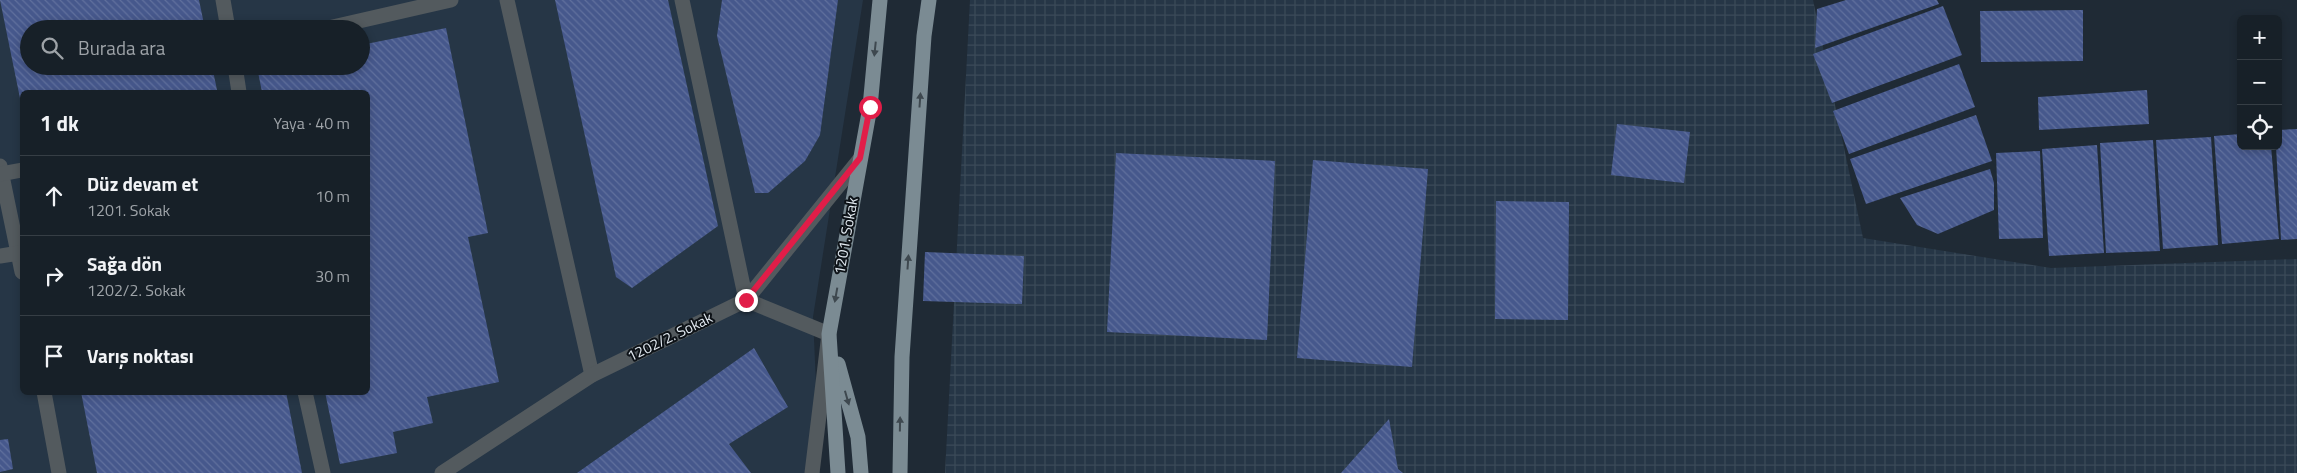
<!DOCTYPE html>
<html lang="tr">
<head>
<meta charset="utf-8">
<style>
	:root { --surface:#172028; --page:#202830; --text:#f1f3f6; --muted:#9ea3a8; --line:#363e45 }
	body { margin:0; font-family:"Titillium Web",sans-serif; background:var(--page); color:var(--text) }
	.controls { position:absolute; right:15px; top:15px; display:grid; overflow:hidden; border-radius:8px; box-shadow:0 2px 8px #0003 }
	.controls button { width:45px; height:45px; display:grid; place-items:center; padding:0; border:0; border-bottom:1px solid var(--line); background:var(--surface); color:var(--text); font:25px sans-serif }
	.stop { position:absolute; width:15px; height:15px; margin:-11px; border:4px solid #e11d48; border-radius:50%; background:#fff }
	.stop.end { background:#e11d48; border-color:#fff; box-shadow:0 1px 5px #0008 }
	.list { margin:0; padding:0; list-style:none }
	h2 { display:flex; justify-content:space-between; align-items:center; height:65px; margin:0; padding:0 20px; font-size:21px }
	h2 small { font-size:16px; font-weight:400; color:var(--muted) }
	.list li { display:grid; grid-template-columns:32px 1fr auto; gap:15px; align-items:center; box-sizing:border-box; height:80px; padding:0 20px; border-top:1px solid var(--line) }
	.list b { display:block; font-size:19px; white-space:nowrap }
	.list p { margin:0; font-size:16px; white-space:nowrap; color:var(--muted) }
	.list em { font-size:16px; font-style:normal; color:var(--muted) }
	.icon { flex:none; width:28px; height:28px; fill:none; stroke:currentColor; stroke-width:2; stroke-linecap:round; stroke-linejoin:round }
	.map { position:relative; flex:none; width:2297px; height:473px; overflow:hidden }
	.search { position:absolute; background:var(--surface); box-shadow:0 2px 8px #0003; left:20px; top:20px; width:350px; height:55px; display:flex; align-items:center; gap:12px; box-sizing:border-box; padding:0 18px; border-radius:28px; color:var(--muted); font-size:19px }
	.panel { position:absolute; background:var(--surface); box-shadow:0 2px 8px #0003; left:20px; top:90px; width:350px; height:305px; border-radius:8px }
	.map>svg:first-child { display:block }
	.built { fill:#263646; fill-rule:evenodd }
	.industrial { fill:url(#industrial-grid) }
	.building { fill:url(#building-back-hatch) }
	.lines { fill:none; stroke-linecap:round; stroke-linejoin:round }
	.minor { stroke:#535a5e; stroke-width:15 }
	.major { stroke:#7b8b93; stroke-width:15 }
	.oneway { fill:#3e484f }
	.route { stroke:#e11d48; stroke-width:6 }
	.labels { text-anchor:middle; stroke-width:4; stroke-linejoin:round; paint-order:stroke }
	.street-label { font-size:15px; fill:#e2eaf1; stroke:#0d1217 }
</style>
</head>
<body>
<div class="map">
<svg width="2297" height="473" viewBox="0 0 2297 473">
	<defs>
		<pattern id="industrial-grid" width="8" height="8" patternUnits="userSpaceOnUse" patternTransform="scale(1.25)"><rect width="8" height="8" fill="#263646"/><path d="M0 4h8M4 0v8" fill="none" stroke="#3b4a58"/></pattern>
		<pattern id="building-back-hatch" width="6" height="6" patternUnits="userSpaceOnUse" patternTransform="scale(1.25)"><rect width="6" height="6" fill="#46588c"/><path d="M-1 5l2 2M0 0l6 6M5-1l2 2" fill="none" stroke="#60709d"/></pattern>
	</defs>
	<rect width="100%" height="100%" fill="#1f2a35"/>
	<!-- built -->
	<path class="built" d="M0,0H863L813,317L820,473H0ZM29,29H361V66H29ZM22,92H368V392H22Z"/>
	<!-- industrial -->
	<polygon class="industrial" points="970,0 1813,0 1863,238 2051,268 2297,259 2297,473 945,473"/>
	<!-- building -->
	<g class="building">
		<polygon points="0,0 199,0 205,29 29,29 29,66 212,66 217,90 207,92 22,92 22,108"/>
		<polygon points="555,0 668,0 718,226 632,288 616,277"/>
		<polygon points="722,0 838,0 820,135 805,161 768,193 755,193 717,36"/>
		<polygon points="1846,0 1937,0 1939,4 1815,48 1817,9"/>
		<polygon points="1943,6 1962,55 1832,103 1813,54"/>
		<polygon points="2083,10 2083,61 1981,62 1980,11"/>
		<polygon points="446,28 488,233 468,237 499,382 427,397 433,423 393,432 397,453 340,464 325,392 368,392 368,92 262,92 257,67 361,66 361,45"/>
		<polygon points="1959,64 1975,107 1849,154 1833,111"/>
		<polygon points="2147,90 2149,124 2039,130 2038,97"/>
		<polygon points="1976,115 1992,161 1866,204 1850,159"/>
		<polygon points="1617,124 1690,132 1684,183 1611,175"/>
		<polygon points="2297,129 2297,239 2281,240 2276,146 2278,146 2278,130"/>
		<polygon points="2241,134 2241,146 2271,146 2279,239 2222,244 2214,136"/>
		<polygon points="2211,137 2218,245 2163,249 2156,140"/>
		<polygon points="2153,140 2160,251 2106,253 2100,143"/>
		<polygon points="2097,145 2104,253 2049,256 2042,149"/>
		<polygon points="2040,151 2043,238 1999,239 1996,153"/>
		<polygon points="1116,153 1275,161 1267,340 1107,332"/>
		<polygon points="1313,160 1428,169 1412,367 1297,358"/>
		<polygon points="1990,169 1994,183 1994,210 1938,234 1917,225 1900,198"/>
		<polygon points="1496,201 1569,202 1568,320 1495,319"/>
		<polygon points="925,252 1024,256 1022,304 923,301"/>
		<polygon points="754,348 788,407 729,444 751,473 577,473"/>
		<polygon points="81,392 286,392 302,473 97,473"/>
		<polygon points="1389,419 1398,469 1403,473 1341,473"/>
		<polygon points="8,439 13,469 0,472 0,440"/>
	</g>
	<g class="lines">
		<!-- minor -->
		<g class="minor">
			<polyline points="223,0 228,29"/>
			<polyline points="507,0 592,375"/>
			<polyline points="682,0 746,300"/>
			<polyline points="324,29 451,0"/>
			<polyline points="235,66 239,92"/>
			<polyline points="0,166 22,272"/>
			<polyline points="1,174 22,170"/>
			<polyline points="0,256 19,253"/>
			<polyline points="746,300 829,334 812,473"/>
			<polyline points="44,392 59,473"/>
			<polyline points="305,392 323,473"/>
			<polyline points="442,473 592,375 746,300 860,159"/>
		</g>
		<!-- major -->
		<g class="major">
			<polyline points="838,364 858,437 861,473"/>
			<polyline points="838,473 829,334 870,107 880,0"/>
			<polyline points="900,473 902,357 924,36 929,0"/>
		</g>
	</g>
	<!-- one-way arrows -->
	<defs><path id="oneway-solid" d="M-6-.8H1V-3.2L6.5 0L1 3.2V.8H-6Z" transform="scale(1.25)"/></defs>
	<g class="oneway">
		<use href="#oneway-solid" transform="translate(875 49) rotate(96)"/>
		<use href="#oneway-solid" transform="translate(920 100) rotate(-86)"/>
		<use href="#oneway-solid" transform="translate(908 262) rotate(-86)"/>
		<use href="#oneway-solid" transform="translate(836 295) rotate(100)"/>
		<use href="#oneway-solid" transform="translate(847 398) rotate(74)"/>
		<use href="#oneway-solid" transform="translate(900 424) rotate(-89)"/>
	</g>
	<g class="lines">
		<!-- route -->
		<polyline class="route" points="746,300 860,158 870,107"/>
	</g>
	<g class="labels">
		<!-- street labels -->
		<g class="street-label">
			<text transform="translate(846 236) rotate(-80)" y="5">1201. Sokak</text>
			<text transform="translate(670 337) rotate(-26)" y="5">1202/2. Sokak</text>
		</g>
	</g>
</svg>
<div class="controls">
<button>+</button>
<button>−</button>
<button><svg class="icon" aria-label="locate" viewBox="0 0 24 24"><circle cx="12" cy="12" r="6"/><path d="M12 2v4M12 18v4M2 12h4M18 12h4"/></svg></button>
</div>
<div class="stop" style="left:870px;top:107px"></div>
<div class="stop end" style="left:746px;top:300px"></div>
<div class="search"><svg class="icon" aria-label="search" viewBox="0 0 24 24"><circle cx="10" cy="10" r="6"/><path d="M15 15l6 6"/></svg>Burada ara</div>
<section class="panel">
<h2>1 dk<small>Yaya · 40 m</small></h2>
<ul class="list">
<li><svg class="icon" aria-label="ahead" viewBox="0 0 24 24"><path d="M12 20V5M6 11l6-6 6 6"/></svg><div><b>Düz devam et</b><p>1201. Sokak</p></div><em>10 m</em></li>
<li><svg class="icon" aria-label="right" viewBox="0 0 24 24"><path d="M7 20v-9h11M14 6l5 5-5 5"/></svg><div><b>Sağa dön</b><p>1202/2. Sokak</p></div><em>30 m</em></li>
<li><svg class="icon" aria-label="arrive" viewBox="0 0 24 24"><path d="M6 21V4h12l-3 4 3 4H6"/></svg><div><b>Varış noktası</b></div></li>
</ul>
</section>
</div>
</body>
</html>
